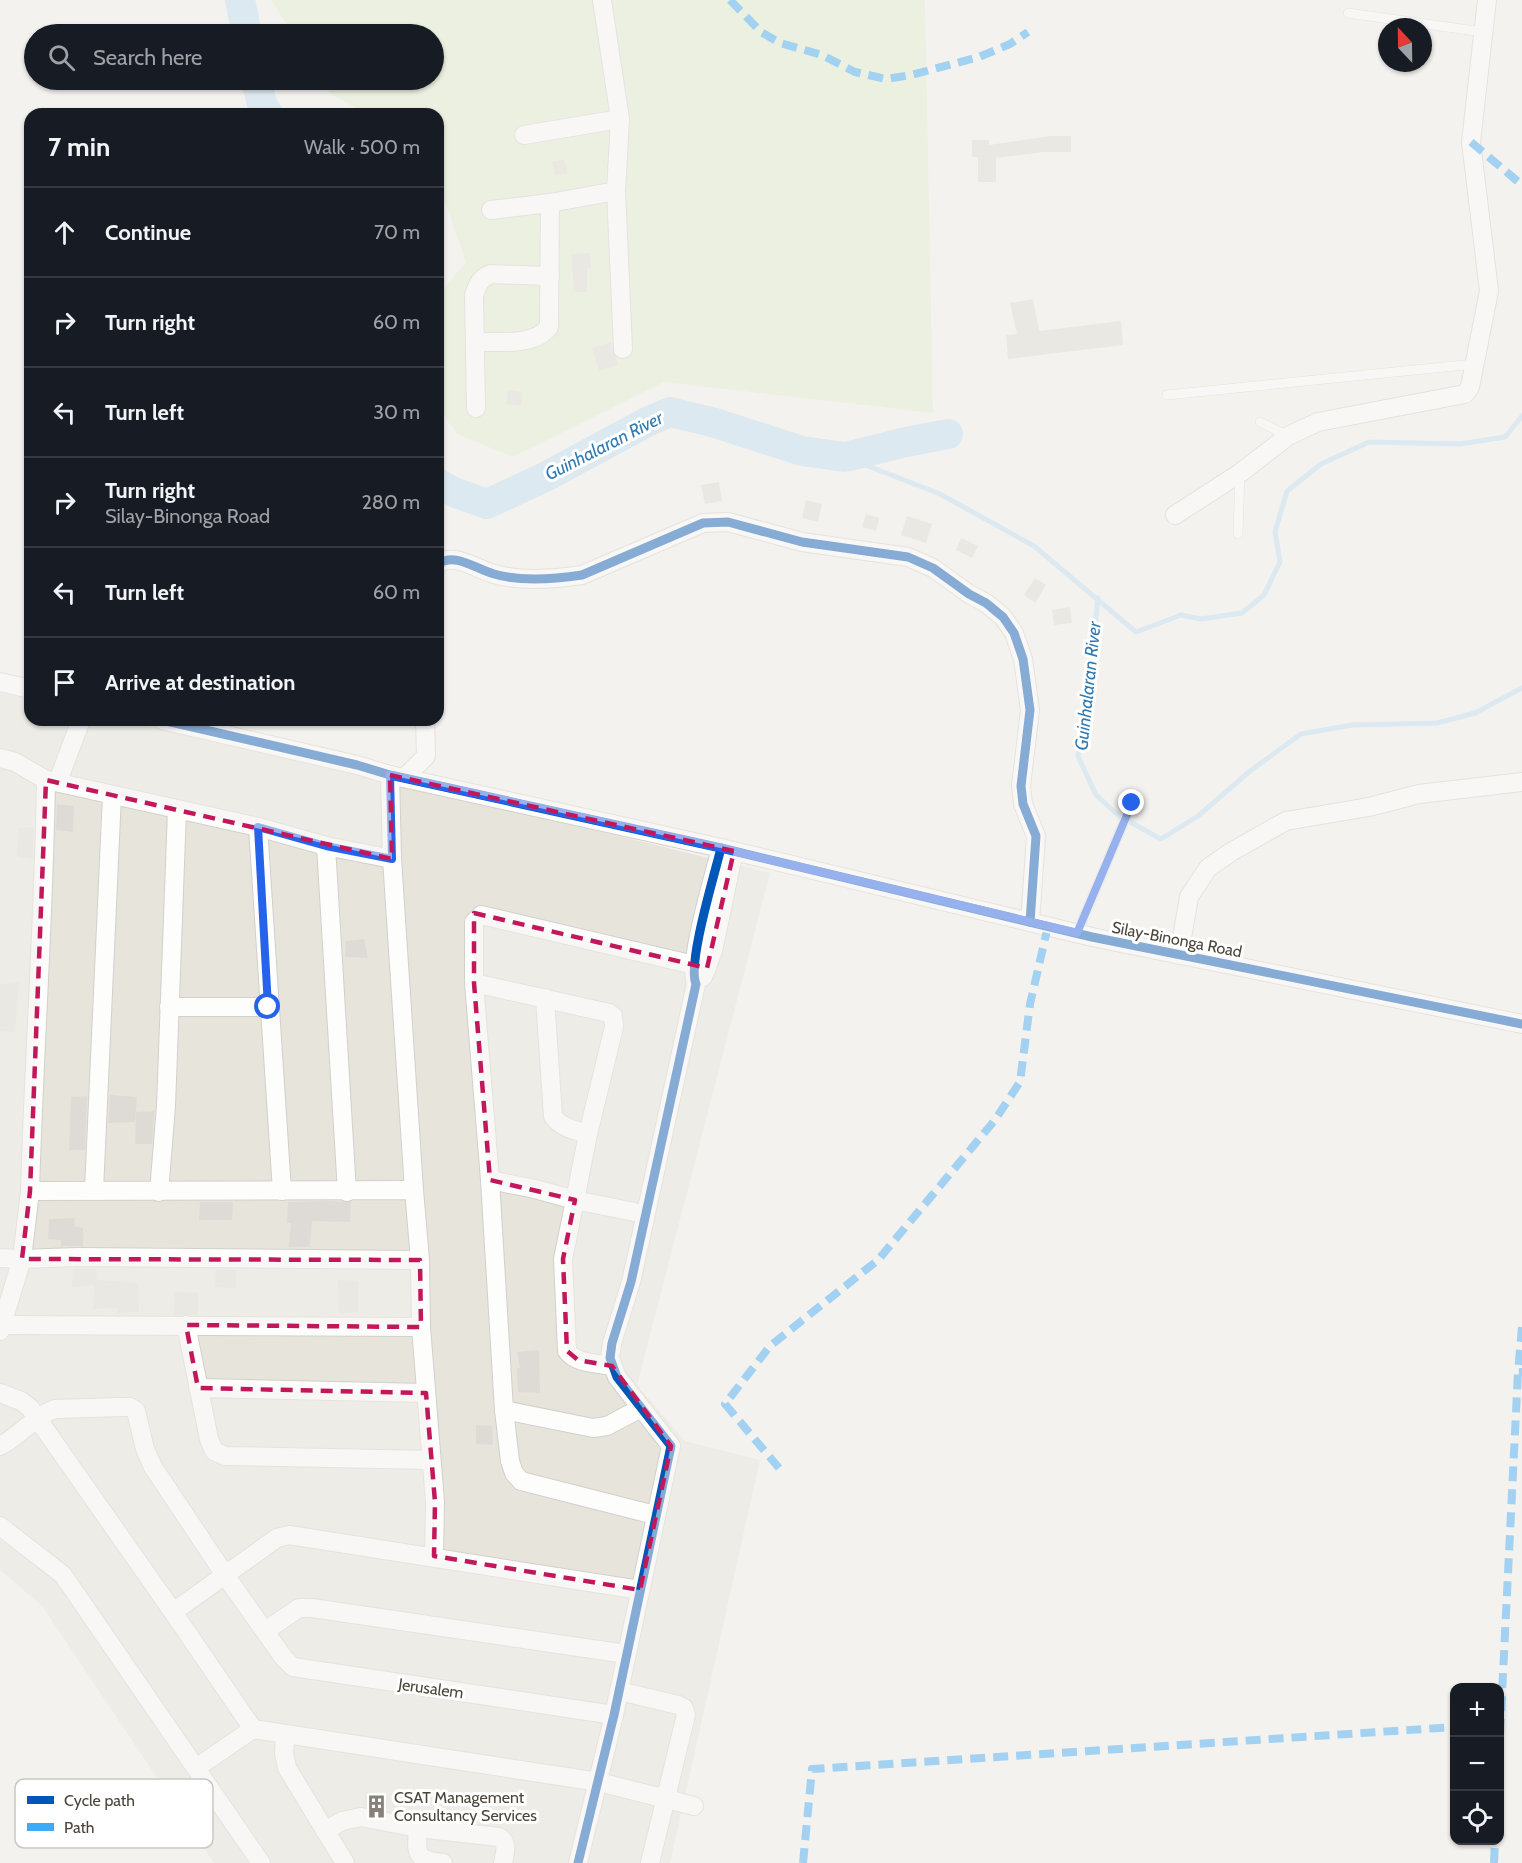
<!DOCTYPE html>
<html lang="en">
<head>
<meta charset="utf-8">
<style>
	:root { --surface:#171b24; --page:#242831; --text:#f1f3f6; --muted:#9ea1a6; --line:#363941 }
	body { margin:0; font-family:Cabin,sans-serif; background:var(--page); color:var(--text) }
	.controls { position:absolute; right:18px; bottom:18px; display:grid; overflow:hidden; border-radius:12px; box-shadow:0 2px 4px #0004 }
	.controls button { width:54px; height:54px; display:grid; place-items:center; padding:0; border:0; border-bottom:2px solid var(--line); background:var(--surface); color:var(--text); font:30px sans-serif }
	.compass { position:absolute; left:1378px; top:18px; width:54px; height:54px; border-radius:50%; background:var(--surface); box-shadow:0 2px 4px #0004; rotate:338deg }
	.stop { position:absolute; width:18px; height:18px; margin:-14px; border:4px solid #2563eb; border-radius:50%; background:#fff }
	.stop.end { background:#2563eb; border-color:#fff; box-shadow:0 2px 6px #0008 }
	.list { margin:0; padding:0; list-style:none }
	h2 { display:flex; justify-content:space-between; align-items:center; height:78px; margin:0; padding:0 24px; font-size:26px }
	h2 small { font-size:20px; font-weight:400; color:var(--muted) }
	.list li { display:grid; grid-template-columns:39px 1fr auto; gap:18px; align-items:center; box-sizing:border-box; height:90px; padding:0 24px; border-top:2px solid var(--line) }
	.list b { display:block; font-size:22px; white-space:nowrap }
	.list p { margin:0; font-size:20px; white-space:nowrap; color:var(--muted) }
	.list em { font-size:20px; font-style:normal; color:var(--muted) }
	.icon { flex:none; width:33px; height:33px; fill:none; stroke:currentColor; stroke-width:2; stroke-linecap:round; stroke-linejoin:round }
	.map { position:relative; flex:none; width:1522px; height:1863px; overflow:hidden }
	.search { position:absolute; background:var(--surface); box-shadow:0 2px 4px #0004; left:24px; top:24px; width:420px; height:66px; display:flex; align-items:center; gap:15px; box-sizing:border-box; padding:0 21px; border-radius:33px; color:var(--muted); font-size:22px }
	.panel { position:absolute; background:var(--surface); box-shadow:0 2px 4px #0004; left:24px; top:108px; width:420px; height:618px; border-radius:18px }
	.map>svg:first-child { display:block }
	.residential { fill:#e7e4dc }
	.green { fill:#e1eecf }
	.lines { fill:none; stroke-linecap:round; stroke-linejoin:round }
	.stream { stroke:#c0ddf1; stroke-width:5 }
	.river { stroke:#c0ddf1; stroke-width:30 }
	.building { fill:#dedbd6 }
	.lane-casing { stroke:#d2d0cb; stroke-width:10 }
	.street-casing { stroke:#d2d0cb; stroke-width:20 }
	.lane { stroke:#fdfdfc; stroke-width:9 }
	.street { stroke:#fdfdfc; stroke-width:18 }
	.quiet { stroke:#3fa9f5; stroke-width:8; stroke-dasharray:15 8; stroke-linecap:butt }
	.cycleway-casing { stroke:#fff; stroke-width:13 }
	.cycleway { stroke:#0057b8; stroke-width:9 }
	.route { stroke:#2563eb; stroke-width:8 }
	.marked { fill:none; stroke:#c2185b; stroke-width:4.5; stroke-dasharray:12 8; stroke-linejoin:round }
	.labels { text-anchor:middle; stroke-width:6; stroke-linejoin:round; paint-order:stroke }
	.street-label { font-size:16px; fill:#4b4439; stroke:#fff }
	.poi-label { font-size:16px; fill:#4b4439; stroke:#fff; text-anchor:start }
	.water-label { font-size:18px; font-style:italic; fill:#2e7ab2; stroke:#fff }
	.key { fill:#fff; stroke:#c9c7c4; stroke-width:1.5 }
	.key-label { font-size:16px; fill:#4b4439 }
</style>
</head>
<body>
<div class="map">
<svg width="1522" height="1863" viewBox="0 0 1522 1863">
	<rect width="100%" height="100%" fill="#f4f2ee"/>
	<!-- residential -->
	<polygon class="residential" points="0,693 30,699 30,720 121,720 428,789 770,873 637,1385 685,1441 760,1460 670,1863 214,1863 42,1606 0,1570"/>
	<!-- green -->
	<polygon class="green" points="271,0 925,0 933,413 664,382 513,457 457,434 438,408 438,295 466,262 438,182 438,114 367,114 331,94 321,80 434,80 434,34 293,34"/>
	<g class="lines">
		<!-- stream -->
		<g class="stream">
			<polyline points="845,457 940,494 1034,546 1136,632 1181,615 1201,619 1242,613 1264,595 1280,562 1275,532 1287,491 1321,464 1369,442 1460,444 1505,437 1522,416"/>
			<polyline points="1098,598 1091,665 1078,756 1096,795 1119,816 1161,839 1198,816 1250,771 1301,734 1352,725 1437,723 1475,713 1522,688"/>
		</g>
		<!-- river -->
		<g class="river">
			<polyline points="240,0 247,34"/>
			<polyline points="256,80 262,104 268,114"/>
			<polyline points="438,483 453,492 487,504 545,477 647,422 670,412 712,422 802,451 845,457 906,442 948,434"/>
		</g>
	</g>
	<!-- building -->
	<g class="building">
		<polygon points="1050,136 1071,136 1071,152 1044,152 996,158 996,182 978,182 978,157 972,157 972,140 989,140 989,145"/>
		<polygon points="564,159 568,173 555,176 552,162"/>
		<polygon points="590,253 591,267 587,268 587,292 574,292 571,254"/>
		<polygon points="1033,299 1039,331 1121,321 1123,345 1008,359 1006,335 1017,334 1010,303"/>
		<polygon points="611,342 618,365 599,371 592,348"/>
		<polygon points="508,390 522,392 521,406 506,404"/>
		<polygon points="719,482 722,501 705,504 701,485"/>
		<polygon points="806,500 822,504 818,522 802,518"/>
		<polygon points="866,514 879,518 876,531 862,527"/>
		<polygon points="907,516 932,524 926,543 901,535"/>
		<polygon points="961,538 978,546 972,558 956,550"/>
		<polygon points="1035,578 1046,585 1035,603 1024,595"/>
		<polygon points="1070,607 1072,623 1054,625 1052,610"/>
		<polygon points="57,804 74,806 73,832 56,830"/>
		<polygon points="34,827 33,859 17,856 19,828"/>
		<polygon points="364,939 368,958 345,957 346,941"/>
		<polygon points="19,983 15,1032 0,1031 0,984"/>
		<polygon points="110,1095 137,1097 135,1122 108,1123"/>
		<polygon points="87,1096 85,1150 69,1150 71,1097"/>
		<polygon points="154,1111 152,1144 135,1144 136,1112"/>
		<polygon points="329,1201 351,1202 350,1222 312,1221 310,1247 289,1247 291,1223 287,1223 288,1202"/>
		<polygon points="200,1202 233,1202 232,1220 199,1220"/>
		<polygon points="74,1218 75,1226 83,1228 83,1246 61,1246 61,1240 48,1239 49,1219"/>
		<polygon points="73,1269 96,1269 97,1280 138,1283 139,1312 117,1313 117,1308 93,1309 95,1285 72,1287"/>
		<polygon points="216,1269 236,1270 236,1288 215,1287"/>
		<polygon points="338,1280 358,1281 358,1312 339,1313"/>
		<polygon points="175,1292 198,1293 198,1315 174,1315"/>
		<polygon points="539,1350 540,1393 518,1392 517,1368 520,1368 517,1352"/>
		<polygon points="476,1425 492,1426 493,1445 476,1444"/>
		<polygon points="366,1792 388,1796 386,1810 364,1806"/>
	</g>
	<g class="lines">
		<defs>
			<g id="lane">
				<polyline points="1348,13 1483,32"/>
				<polyline points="1167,395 1474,364"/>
				<polyline points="1260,422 1288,436"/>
				<polyline points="1238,534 1240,473"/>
				<polyline points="1077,933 1132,803"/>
			</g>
			<g id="street">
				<polyline points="524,135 620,119"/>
				<polyline points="616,191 623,349"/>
				<polyline points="491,210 550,203 616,191 620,119 602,0"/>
				<path d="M475,342C498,341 534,347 549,327L550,203"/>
				<path d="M476,408L474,295C478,284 480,278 491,274L550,276"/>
				<polyline points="1175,515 1240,473 1288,436 1318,422 1465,394 1470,387 1489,291 1471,142 1487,0"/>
				<path d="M438,564C456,552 475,569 494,574C521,582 555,579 582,575L703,523L728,522L802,542L908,557L933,568L969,594L986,603L1003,617L1014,633L1023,659L1030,710L1021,786L1023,804L1036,836L1030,922"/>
				<polyline points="0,682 30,689"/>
				<polyline points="162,720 357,765 390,775 721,848 1092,937 1522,1024"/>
				<polyline points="0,758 15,762 46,780"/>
				<polyline points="404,778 426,756 425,720"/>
				<polyline points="58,781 81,720"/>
				<polyline points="392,859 414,1190"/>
				<polyline points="1179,955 1189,897 1208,868 1231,852 1286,821 1369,807 1419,794 1522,782"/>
				<polyline points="703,977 713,951 734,851"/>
				<polyline points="474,983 609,1013 613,1016 614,1027 588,1134 575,1200 644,1214"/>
				<path d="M545,998L553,1116C561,1128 575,1130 588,1134"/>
				<polyline points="169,1007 268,1007"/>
				<path d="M490,1180L535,1189L575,1200L563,1259L567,1351C576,1364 597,1363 612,1366"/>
				<polyline points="94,1190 112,795"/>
				<path d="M30,1191C34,1054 44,917 46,780L258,827"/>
				<polyline points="282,1191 258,827 326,846"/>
				<polyline points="159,1192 166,1106 177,810"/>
				<polyline points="347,1192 326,846 392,859 390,775"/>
				<polyline points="0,1258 22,1259 30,1191 414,1190 420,1260"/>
				<polyline points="2,1325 421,1327"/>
				<polyline points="186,1325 209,1439 214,1451 225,1456 431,1460"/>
				<polyline points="0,1331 22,1259 77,1257 420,1260 421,1327 435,1502 434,1556"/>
				<polyline points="198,1388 426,1393"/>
				<polyline points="0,1393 21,1401 30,1408 173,1612 253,1729 599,1782 694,1806"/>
				<polyline points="504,1410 593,1428 607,1426 641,1408"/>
				<path d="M0,1446C20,1436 34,1416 55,1409L122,1407H130L136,1411L145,1449L153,1467L225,1575L277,1538L289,1535L640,1590"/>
				<polyline points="655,1515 521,1481 514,1473 510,1461 504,1410 490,1180 474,983 474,922 481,915 707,968"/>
				<polyline points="0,1526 63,1575 261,1863"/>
				<polyline points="173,1612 225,1575 283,1657 293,1667 614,1715"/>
				<polyline points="265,1631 299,1608 312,1608 626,1654"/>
				<polyline points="619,1691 678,1705 684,1708 686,1715 650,1863"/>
				<polyline points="285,1735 284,1753 287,1768 345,1863"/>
				<polyline points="196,1768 253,1729"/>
				<path d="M418,1828C416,1854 415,1860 443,1863"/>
				<path d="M325,1831L342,1821L361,1817L418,1828L499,1837C509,1843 505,1852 503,1863"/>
				<path d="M578,1863L614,1715L671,1446L617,1377L610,1358L612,1343L631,1282L696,984C687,964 715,873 721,848"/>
			</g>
		</defs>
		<!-- lane casing -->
		<use href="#lane" class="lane-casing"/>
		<!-- street casing -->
		<use href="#street" class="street-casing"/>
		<!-- lane -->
		<use href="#lane" class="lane"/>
		<!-- street -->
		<use href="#street" class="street"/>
		<!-- quiet -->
		<g class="quiet">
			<polyline points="730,0 761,32 780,43 822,55 855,72 886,79 911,75 979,57 1010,44 1028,32"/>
			<polyline points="1471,142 1522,185"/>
			<polyline points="1522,1327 1518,1372 1522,1372"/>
			<polyline points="779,1468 725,1404 770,1346 878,1260 995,1120 1020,1082 1030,1004 1048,926"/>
			<polyline points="1500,1734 1518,1372"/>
			<polyline points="803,1863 812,1769 1454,1727"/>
			<polyline points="1494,1863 1495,1840"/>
		</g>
		<defs>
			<g id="cycleway">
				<path d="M438,564C456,552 475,569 494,574C521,582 555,579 582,575L703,523L728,522L802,542L908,557L933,568L969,594L986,603L1003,617L1014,633L1023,659L1030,710L1021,786L1023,804L1036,836L1030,922"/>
				<polyline points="162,720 357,765 390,775 721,848 1092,937 1522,1024"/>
				<path d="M578,1863L614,1715L671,1446L617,1377L610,1358L612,1343L631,1282L696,984C687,964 715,873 721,848"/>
			</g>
		</defs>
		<!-- cycleway casing -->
		<use href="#cycleway" class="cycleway-casing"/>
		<!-- cycleway -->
		<use href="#cycleway" class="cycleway"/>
	</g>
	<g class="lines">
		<!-- route -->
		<polyline class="route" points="268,1007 258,827 326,846 392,859 390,775 721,848 1077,933 1132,803"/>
	</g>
	<!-- marked area -->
	<path d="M0 0H1522V1863H0ZM390,775L734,851L707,968L474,913V983L490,1180L575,1200L563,1259L567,1351L578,1360L612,1366L671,1446L640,1590L434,1556L435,1502L426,1393L198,1388L186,1325L421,1327L420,1260L22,1259L30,1191L46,780L392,859Z" fill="#f4f2ee" fill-opacity=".55" fill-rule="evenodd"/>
	<path class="marked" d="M390,775L734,851L707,968L474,913V983L490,1180L575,1200L563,1259L567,1351L578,1360L612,1366L671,1446L640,1590L434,1556L435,1502L426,1393L198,1388L186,1325L421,1327L420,1260L22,1259L30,1191L46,780L392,859Z"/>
	<!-- icons -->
	<defs>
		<symbol id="building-bare" viewBox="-9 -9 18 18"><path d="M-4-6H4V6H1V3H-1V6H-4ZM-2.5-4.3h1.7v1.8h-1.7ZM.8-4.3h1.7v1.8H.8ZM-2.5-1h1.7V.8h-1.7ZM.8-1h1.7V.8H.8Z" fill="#868178" stroke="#fff" stroke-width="2.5" paint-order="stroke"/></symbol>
	</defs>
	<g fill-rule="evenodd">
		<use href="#building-bare" x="360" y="1790" width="33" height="33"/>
	</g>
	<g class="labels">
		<!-- street labels -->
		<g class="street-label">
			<text transform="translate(1177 939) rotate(11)" y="6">Silay-Binonga Road</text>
			<text transform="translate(431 1688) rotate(8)" y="6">Jerusalem</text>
		</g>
		<!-- poi labels -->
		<g class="poi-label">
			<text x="394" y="1803">CSAT Management<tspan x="394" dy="18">Consultancy Services</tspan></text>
		</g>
		<!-- water labels -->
		<g class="water-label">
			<text transform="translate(604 446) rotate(-27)" y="6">Guinhalaran River</text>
			<text transform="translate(1088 686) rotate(-84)" y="6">Guinhalaran River</text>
		</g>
	</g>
	<!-- legend -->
	<rect x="15" y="1779" width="198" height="69" rx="9" class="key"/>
	<rect x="27" y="1796" width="27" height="8" fill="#0057b8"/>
	<rect x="27" y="1823" width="27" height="8" fill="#3fa9f5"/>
	<g class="key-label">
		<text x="64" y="1806">Cycle path</text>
		<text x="64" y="1833">Path</text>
	</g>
</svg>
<div class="controls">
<button>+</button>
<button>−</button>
<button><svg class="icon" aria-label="locate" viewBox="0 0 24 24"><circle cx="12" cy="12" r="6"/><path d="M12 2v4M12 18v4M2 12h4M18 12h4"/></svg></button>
</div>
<svg class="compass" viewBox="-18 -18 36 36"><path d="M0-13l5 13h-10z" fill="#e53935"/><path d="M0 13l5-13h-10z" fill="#9ea1a6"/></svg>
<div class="stop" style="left:268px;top:1007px"></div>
<div class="stop end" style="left:1132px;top:803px"></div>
<div class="search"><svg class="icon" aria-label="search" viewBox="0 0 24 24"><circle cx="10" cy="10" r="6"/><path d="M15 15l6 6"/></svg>Search here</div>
<section class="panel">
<h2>7 min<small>Walk · 500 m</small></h2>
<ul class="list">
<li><svg class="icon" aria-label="ahead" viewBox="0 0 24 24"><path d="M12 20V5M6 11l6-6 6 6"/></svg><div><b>Continue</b></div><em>70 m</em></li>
<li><svg class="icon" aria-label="right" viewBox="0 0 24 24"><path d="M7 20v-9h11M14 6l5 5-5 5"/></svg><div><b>Turn right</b></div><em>60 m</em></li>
<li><svg class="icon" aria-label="left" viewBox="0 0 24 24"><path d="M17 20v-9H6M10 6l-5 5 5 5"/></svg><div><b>Turn left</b></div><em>30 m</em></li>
<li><svg class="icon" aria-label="right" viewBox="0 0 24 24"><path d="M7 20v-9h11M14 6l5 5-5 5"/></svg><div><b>Turn right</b><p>Silay-Binonga Road</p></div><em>280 m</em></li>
<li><svg class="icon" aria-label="left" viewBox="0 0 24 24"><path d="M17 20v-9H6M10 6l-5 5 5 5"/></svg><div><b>Turn left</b></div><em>60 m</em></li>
<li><svg class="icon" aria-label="arrive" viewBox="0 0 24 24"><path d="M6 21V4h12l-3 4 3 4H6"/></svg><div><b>Arrive at destination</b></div></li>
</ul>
</section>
</div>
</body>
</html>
